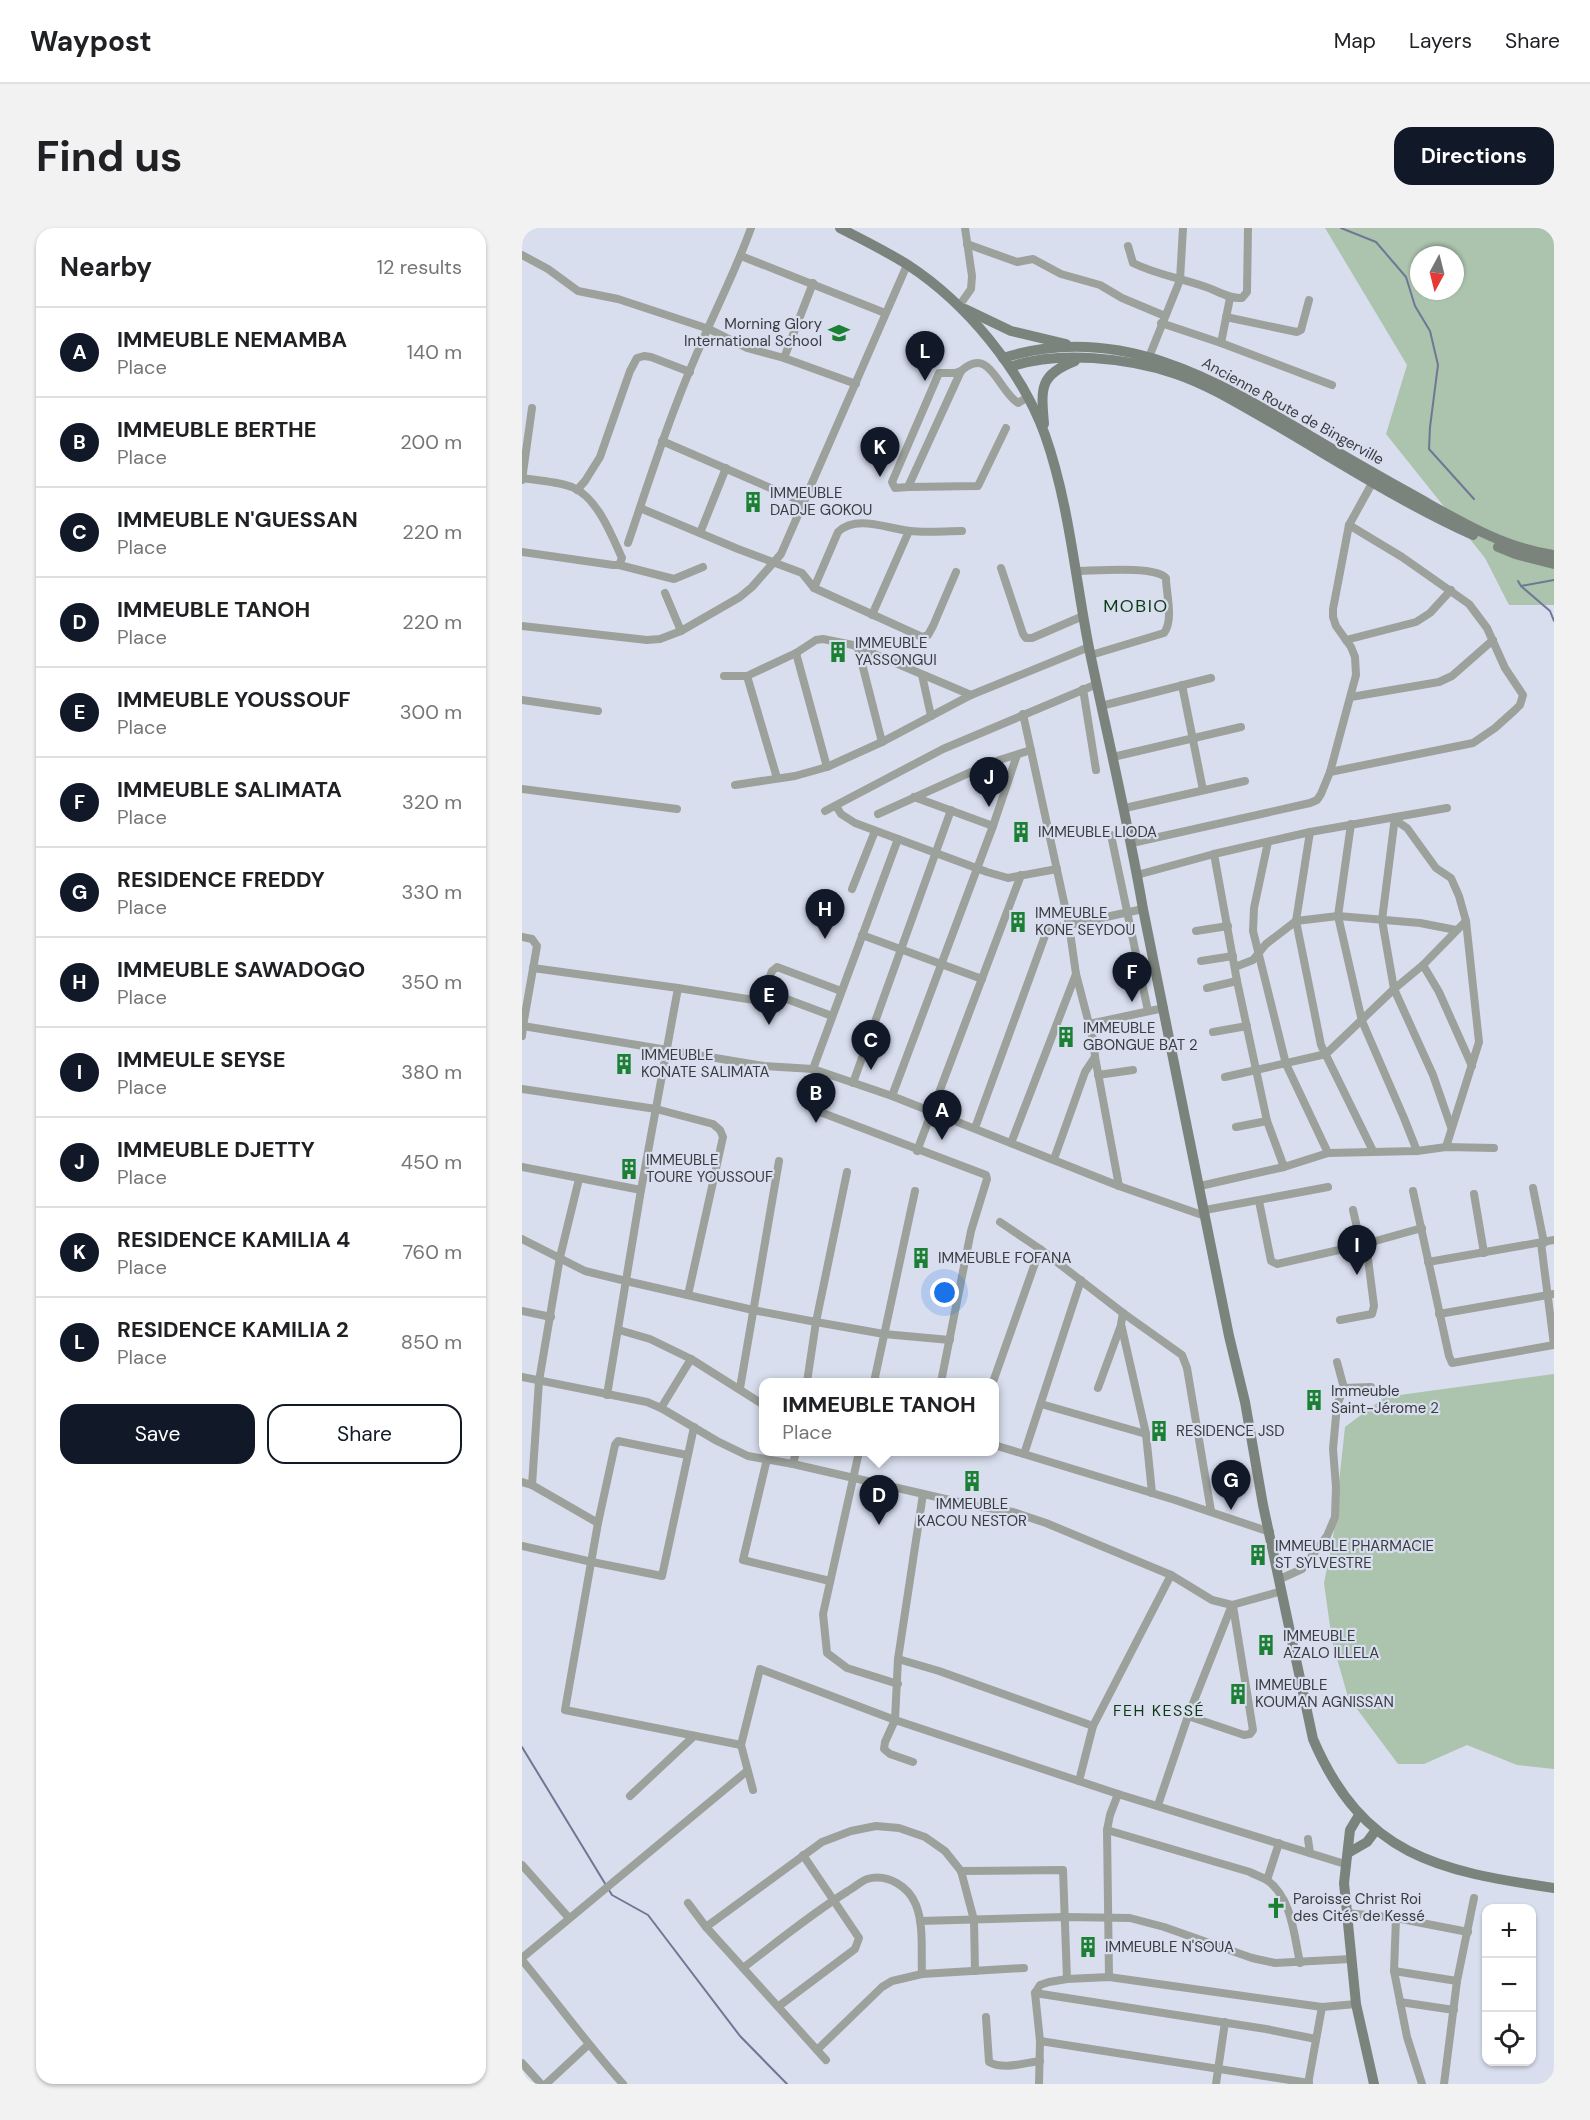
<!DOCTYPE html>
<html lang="en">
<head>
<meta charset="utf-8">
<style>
	:root { --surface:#fff; --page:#f2f2f2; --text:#202124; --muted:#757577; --line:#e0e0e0; --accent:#111827 }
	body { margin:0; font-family:"DM Sans",sans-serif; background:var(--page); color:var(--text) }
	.controls { position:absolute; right:18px; bottom:18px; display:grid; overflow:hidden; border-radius:12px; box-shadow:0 2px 4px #0004 }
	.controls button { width:54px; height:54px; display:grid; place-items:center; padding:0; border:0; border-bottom:2px solid var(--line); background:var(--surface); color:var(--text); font:30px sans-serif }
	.compass { position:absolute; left:888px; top:18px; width:54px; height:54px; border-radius:50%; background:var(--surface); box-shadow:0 2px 4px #0004; rotate:187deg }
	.you { position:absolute; left:423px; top:1065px; width:21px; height:21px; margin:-15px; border:4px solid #fff; border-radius:50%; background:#1a73e8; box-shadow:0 0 0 9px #1a73e833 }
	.badge { display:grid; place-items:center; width:39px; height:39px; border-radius:50%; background:var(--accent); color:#fff; font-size:20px; font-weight:700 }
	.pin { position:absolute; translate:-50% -50px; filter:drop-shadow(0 2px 3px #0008) }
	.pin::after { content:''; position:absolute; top:32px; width:21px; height:18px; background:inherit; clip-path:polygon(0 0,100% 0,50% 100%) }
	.popup { position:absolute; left:237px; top:1150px; width:240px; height:78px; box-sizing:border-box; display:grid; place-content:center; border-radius:12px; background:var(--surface); filter:drop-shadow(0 2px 4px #0005); font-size:20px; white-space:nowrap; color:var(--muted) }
	.popup b { font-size:22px; color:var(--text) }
	.popup::after { content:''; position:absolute; left:50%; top:100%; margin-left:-12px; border:12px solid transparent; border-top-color:var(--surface) }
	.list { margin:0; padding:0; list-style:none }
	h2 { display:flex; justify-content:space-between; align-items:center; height:78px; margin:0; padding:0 24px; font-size:26px }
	h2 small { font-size:20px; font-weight:400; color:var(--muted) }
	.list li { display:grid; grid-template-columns:39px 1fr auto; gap:18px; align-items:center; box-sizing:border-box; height:90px; padding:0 24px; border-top:2px solid var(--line) }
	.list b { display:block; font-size:22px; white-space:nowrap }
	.list p { margin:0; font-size:20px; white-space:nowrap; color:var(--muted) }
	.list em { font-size:20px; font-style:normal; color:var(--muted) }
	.actions { display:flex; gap:12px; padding:18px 24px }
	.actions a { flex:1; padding:14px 0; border:2px solid var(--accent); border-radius:18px; text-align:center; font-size:21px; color:var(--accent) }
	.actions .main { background:var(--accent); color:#fff }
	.icon { flex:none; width:33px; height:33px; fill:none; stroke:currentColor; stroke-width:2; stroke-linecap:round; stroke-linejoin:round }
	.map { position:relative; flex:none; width:1032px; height:1856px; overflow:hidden; border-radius:18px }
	header { display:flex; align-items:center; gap:36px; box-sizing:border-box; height:84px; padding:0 30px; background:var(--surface); border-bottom:2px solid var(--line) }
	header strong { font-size:28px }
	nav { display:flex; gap:33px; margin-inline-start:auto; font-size:21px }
	.intro { display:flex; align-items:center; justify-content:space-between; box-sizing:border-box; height:144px; padding:0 36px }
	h1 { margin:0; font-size:42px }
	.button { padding:15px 27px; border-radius:18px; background:var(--accent); color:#fff; font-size:21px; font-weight:700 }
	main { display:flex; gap:36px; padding:0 36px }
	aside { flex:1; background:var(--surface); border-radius:18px; box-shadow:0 2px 4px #0004 }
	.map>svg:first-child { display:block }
	.green { fill:#acc3ae; fill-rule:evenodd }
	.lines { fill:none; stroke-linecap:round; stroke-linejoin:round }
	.stream { stroke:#6f7794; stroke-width:2 }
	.street { stroke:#9ca19c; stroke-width:8 }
	.secondary { stroke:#7b847c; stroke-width:10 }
	.labels { text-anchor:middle; stroke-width:4.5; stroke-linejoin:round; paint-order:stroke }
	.poi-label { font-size:15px; fill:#3a3c42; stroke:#d9deee; text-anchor:start }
	.street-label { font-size:15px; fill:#3a3c42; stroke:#d9deee }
	.neighbourhood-label { font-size:16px; letter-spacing:1.5px; fill:#0b3a15; stroke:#d9deee }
	.quarter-label { font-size:18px; letter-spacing:1.5px; fill:#0b3a15; stroke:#d9deee }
</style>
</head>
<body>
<header>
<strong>Waypost</strong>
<nav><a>Map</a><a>Layers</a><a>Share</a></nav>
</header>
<div class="intro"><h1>Find us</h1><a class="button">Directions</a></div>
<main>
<aside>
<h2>Nearby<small>12 results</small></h2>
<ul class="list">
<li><span class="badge">A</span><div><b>IMMEUBLE NEMAMBA</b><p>Place</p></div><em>140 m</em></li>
<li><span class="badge">B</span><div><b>IMMEUBLE BERTHE</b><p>Place</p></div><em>200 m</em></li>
<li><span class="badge">C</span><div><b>IMMEUBLE N'GUESSAN</b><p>Place</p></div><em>220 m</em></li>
<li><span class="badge">D</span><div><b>IMMEUBLE TANOH</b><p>Place</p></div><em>220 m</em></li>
<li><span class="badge">E</span><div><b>IMMEUBLE YOUSSOUF</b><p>Place</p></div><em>300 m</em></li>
<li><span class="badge">F</span><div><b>IMMEUBLE SALIMATA</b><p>Place</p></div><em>320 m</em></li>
<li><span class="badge">G</span><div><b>RESIDENCE FREDDY</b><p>Place</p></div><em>330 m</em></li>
<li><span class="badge">H</span><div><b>IMMEUBLE SAWADOGO</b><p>Place</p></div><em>350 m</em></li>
<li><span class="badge">I</span><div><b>IMMEULE SEYSE</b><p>Place</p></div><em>380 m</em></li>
<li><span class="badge">J</span><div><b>IMMEUBLE DJETTY</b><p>Place</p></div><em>450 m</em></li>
<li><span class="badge">K</span><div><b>RESIDENCE KAMILIA 4</b><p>Place</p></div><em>760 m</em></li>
<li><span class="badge">L</span><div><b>RESIDENCE KAMILIA 2</b><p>Place</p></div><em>850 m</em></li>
</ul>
<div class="actions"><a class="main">Save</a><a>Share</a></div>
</aside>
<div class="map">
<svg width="1032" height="1856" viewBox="0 0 1032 1856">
	<rect width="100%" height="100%" fill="#d9deee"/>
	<!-- green -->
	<g class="green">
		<path d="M803,0H1032V377H987L963,330L864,206L885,137ZM897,27H933V63H897Z"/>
		<polygon points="1032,1146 1032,1541 995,1537 945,1517 902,1536 876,1536 826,1469 810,1413 802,1355 811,1310 823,1199 863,1169"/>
	</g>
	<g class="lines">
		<!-- stream -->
		<g class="stream">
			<polyline points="819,0 854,14 884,49 893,78 908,103 916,137 908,199 907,221 952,271"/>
			<polyline points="996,353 999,358 1032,352"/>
			<polyline points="999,358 1028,383 1032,393"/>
			<polyline points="0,1519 90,1667 126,1687 218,1808 265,1856"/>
		</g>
		<!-- street -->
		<g class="street">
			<polyline points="445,16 495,34 511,31 539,46 578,57 600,70 643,88"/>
			<path d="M606,18L611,35C635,47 659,50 684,59C696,63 707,71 720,70L725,64L726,0"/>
			<polyline points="0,27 26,41 56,63 96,71 187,101 225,120 262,130 334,156"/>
			<polyline points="219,28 363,85"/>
			<polyline points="437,78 449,61 450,48 443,0"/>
			<polyline points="704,89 775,104 779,102 787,72"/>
			<polyline points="639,95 699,115 810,157"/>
			<polyline points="699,115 708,70"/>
			<polyline points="627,129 658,52 661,0"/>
			<polyline points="262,130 291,55"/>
			<path d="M484,200L456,258L386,259L439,143C468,117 475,161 496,175L506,169"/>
			<polyline points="140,213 283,275"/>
			<path d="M0,250C16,253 37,253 52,260C76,271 90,308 100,330L97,337H91L0,324"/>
			<polyline points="0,252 10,180"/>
			<polyline points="386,259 373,260 370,254 417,145 433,145 439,143"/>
			<polyline points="55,262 63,253 78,229 108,143 115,130 122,128 129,129 168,144"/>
			<polyline points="118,280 216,321 280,345 292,360 400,409 406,407 411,398 434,344"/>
			<polyline points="178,305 204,240"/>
			<path d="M106,315C127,253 147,190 173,130C191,86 213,45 229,0"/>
			<polyline points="97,337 152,351 181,339"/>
			<polyline points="479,340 501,406 504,410 510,410 561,388"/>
			<path d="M553,343C571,343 633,337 644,350C644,365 652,392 642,405L569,427"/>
			<path d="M292,360L316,304C334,286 366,301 388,303C405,305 423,303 440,303"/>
			<polyline points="143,365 159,403"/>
			<polyline points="350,387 387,303"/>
			<polyline points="0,398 125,412 138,411 159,403 218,369 230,359 259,326 385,37"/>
			<polyline points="824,412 894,394 908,385 929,362"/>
			<polyline points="336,420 360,514"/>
			<polyline points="274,425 305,539"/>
			<polyline points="400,447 409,488"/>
			<polyline points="202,448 225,448 274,425 294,412 301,411 331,417 449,467"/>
			<polyline points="225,448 255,550"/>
			<polyline points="660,457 681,562"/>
			<polyline points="561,461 574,542"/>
			<polyline points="829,469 917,454 930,448 971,412"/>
			<polyline points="0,472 76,483"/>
			<polyline points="579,478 689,450"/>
			<polyline points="501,486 547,697 554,746 572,815 573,829 597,958"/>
			<polyline points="591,529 719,499"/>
			<polyline points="808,544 951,515 973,500 993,482 998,477 1001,467 983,440 965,400 947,376 880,329 827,297"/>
			<polyline points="213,557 273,548 305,539 360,514 449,467 567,419"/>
			<polyline points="0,561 155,581"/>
			<polyline points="392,569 471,598"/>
			<polyline points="314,578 319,586 333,595 465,644 486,650 535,641"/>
			<polyline points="603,580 723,553"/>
			<polyline points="303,583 421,521 575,456"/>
			<polyline points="356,586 471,534 509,522"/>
			<polyline points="873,589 860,692 872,761 911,847 929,899"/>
			<polyline points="873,592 885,600 914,640 929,650 937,668 944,693 957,814 924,919"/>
			<polyline points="829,596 816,688 840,793 882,890 895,923"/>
			<polyline points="788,604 774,693 799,817 851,923"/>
			<polyline points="589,607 626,783"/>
			<polyline points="746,614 732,680 731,703 764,836 806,925"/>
			<polyline points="610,615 788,575 795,572 799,566 808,544 834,447 833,429 829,419 814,398 811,389 811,381 827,297 853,250"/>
			<polyline points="692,626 715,753 745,893 762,939"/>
			<polyline points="615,647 692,626 788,604 925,580"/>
			<polyline points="330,661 353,603"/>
			<polyline points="674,703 706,698"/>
			<polyline points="340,707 460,751"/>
			<polyline points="0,709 10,711 15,718 1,798 242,838 291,841 370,868 597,958 683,988"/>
			<polyline points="679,733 711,728"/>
			<polyline points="901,737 917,764 950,838"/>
			<polyline points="713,739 731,732 744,716 774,693 816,688 898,695 934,702"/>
			<polyline points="11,740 156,760 119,962 85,1167"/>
			<polyline points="156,760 238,773 250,743 255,739 319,763"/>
			<polyline points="685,760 715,753"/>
			<polyline points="239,770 254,767 310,788"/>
			<polyline points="567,796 642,780"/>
			<polyline points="691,804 725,798"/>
			<polyline points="0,808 1,798"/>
			<polyline points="291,841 376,611"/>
			<polyline points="576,847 611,842"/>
			<polyline points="703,849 804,826 872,761 901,737 944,693"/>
			<polyline points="331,855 429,582"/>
			<polyline points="0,861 134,881 191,896 198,902 201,909 166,1067"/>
			<polyline points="370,868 471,598 495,527"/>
			<polyline points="290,881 464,947 465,951 449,1003 419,1154"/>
			<polyline points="714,899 745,893"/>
			<polyline points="453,900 524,705 533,700 621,681"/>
			<polyline points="489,915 554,746"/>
			<polyline points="395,923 499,647"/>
			<polyline points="532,931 563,844 573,829"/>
			<polyline points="0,939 119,962"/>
			<polyline points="678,958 762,939 806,925 895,923 924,919 972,920"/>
			<polyline points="1011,960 1022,1015"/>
			<polyline points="891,963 927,1128 930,1135 1032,1117"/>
			<polyline points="952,966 962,1025"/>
			<polyline points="737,973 749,1033 755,1036 839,1017 900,1000"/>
			<polyline points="683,982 806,959"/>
			<polyline points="831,982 839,1017"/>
			<polyline points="478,994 518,1021 601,1085 660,1127 665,1140 689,1283"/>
			<polyline points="0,1011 63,1043 104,1053 231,1082 294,1094 362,1106 428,1112"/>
			<polyline points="1019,1015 1032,1117"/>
			<polyline points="906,1034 1032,1012"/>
			<polyline points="0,1083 29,1089"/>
			<polyline points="601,1085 599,1096 624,1206 630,1265"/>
			<polyline points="917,1086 1032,1066"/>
			<polyline points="818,1092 850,1086 852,1078 844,1015"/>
			<polyline points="97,1102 128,1111 169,1131 242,1177"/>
			<polyline points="0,1149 125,1174 139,1180 195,1213 226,1228 271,1236 454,1278 491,1284 524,1295 649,1347 690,1372 710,1377 760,1363"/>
			<polyline points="285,1154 294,1094 325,944"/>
			<polyline points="352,1154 393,963"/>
			<polyline points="471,1154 518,1021"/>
			<polyline points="218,1160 257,933"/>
			<polyline points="576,1160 599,1097"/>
			<polyline points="822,1160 849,1159"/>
			<polyline points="519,1176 624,1206"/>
			<polyline points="139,1180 169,1131"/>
			<polyline points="472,1217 653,1272 748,1304"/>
			<polyline points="337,1224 301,1386 305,1425 325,1440 376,1456"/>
			<polyline points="502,1226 559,1052"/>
			<polyline points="165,1227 96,1213 93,1217 76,1295 43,1482 219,1517"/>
			<polyline points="245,1231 221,1332 308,1353"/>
			<polyline points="271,1236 274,1224"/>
			<polyline points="0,1254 10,1257 76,1295"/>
			<polyline points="10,1257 17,1153 38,1029 57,951"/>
			<polyline points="0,1318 70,1334 140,1348 172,1199"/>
			<polyline points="758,1351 780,1341 805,1308 813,1289 814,1259 811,1221 815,1177 822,1160 815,1134"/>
			<polyline points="376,1431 417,1443 571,1498 557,1553"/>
			<polyline points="666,1488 722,1507 728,1506 731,1502 711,1378"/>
			<polyline points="571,1498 649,1347"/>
			<polyline points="391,1534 368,1526 362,1521 363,1514 373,1492 376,1431 401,1266"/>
			<polyline points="231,1562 219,1517 238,1441 373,1492 596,1566 823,1636"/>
			<polyline points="108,1568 172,1508"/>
			<polyline points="636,1577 666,1488 710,1377"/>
			<path d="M585,1602L728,1644C733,1647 740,1649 745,1652C770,1670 772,1707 778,1735"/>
			<polyline points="786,1611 788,1625"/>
			<polyline points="0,1637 47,1690"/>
			<polyline points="439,1643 541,1642 545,1751"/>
			<polyline points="745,1652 757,1615"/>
			<polyline points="166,1675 184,1699 304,1832"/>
			<polyline points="825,1685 874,1690 946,1704"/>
			<polyline points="874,1690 872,1743 885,1809 900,1856"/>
			<polyline points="398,1693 543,1689 608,1690 642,1699 730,1730 753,1735 829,1731"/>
			<polyline points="184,1699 300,1614 329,1603 354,1598 377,1600 403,1609 423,1623 439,1643 452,1692 453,1743"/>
			<polyline points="0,1730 225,1543"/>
			<path d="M0,1732C34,1773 65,1816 101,1856"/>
			<path d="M221,1740C255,1714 289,1686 326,1663C332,1660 339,1653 345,1651C366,1645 387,1659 394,1677C402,1697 399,1724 400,1746"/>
			<polyline points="872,1743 935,1753"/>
			<polyline points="587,1749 585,1602 588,1587 596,1566"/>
			<polyline points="513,1765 518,1757 527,1754 545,1751 587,1749 800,1779 834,1776"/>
			<polyline points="878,1774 932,1782"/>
			<polyline points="257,1778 333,1721 337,1710 281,1627"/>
			<path d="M464,1789L467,1834C481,1842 502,1835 518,1833"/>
			<polyline points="518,1813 787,1855"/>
			<polyline points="295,1822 360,1759 370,1753 400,1746 502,1740"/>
			<polyline points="0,1835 19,1856"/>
			<polyline points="24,1856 66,1817"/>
			<polyline points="517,1856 518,1813 513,1765 744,1801 794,1811"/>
			<polyline points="694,1856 703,1794"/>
			<polyline points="786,1856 800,1779"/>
			<polyline points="922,1856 935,1753 952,1670"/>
		</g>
		<!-- secondary -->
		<g class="secondary">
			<path d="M318,0C341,12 364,23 386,37C444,75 499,141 523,207C547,275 553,349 567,420C585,507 606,593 621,681L707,1108L723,1174L741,1277L791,1511C841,1628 916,1643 1032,1660"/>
			<polyline points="443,81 489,103 544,116"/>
			<path d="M481,130C598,93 696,153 792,210C830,233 868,254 907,276C946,298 987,321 1032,327"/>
			<path d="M488,139C536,122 607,130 654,146C689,158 720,178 752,196C817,234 882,276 951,307"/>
			<path d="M522,196C519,160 517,147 553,133"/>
			<polyline points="976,319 993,326 1032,336"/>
			<polyline points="837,1587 828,1602 822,1655 834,1776 852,1856"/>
			<polyline points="826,1625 845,1614 854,1602"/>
		</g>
	</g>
	<!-- icons -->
	<defs>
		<symbol id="school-bare" viewBox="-9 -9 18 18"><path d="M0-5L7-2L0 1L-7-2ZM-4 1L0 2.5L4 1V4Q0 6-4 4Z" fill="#1b8033" stroke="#d9deee" stroke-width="2.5" paint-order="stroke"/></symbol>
		<symbol id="building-bare" viewBox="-9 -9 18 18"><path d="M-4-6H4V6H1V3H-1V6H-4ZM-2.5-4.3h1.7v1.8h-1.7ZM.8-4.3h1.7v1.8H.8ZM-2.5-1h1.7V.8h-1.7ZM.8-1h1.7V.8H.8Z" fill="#1b8033" stroke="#d9deee" stroke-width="2.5" paint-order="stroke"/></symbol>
		<symbol id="church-bare" viewBox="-9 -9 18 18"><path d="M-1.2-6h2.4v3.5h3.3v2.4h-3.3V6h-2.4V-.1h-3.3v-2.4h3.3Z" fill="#1b8033" stroke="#d9deee" stroke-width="2.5" paint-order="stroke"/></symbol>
	</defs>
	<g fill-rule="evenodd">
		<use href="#school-bare" x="302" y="90" width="30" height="30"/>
		<use href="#building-bare" x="216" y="259" width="30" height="30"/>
		<use href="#building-bare" x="301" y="409" width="30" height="30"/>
		<use href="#building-bare" x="484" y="589" width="30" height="30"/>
		<use href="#building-bare" x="481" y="679" width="30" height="30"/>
		<use href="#building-bare" x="529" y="794" width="30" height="30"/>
		<use href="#building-bare" x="87" y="821" width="30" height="30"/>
		<use href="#building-bare" x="92" y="926" width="30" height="30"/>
		<use href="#building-bare" x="384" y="1015" width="30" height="30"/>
		<use href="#building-bare" x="777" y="1157" width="30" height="30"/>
		<use href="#building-bare" x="622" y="1188" width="30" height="30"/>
		<use href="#building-bare" x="435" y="1238" width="30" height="30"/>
		<use href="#building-bare" x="721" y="1312" width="30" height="30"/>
		<use href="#building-bare" x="729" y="1402" width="30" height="30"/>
		<use href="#building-bare" x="701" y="1451" width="30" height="30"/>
		<use href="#church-bare" x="739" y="1665" width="30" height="30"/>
		<use href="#building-bare" x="551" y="1704" width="30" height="30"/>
	</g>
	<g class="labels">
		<!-- poi labels -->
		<g class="poi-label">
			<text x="300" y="101" text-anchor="end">Morning Glory<tspan x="300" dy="17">International School</tspan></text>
			<text x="248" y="270">IMMEUBLE<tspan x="248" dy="17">DADJE GOKOU</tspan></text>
			<text x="333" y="420">IMMEUBLE<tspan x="333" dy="17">YASSONGUI</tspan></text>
			<text x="516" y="609">IMMEUBLE LIODA</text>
			<text x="513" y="690">IMMEUBLE<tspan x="513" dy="17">KONE SEYDOU</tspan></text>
			<text x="561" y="805">IMMEUBLE<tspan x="561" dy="17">GBONGUE BAT 2</tspan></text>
			<text x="119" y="832">IMMEUBLE<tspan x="119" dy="17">KONATE SALIMATA</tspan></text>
			<text x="124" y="937">IMMEUBLE<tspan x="124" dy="17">TOURE YOUSSOUF</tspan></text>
			<text x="416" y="1035">IMMEUBLE FOFANA</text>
			<text x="809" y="1168">Immeuble<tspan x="809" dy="17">Saint-Jérome 2</tspan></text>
			<text x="654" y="1208">RESIDENCE JSD</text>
			<text x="450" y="1281" text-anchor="middle">IMMEUBLE<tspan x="450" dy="17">KACOU NESTOR</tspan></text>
			<text x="753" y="1323">IMMEUBLE PHARMACIE<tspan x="753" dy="17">ST SYLVESTRE</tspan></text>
			<text x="761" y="1413">IMMEUBLE<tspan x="761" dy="17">AZALO ILLELA</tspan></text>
			<text x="733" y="1462">IMMEUBLE<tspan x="733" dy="17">KOUMAN AGNISSAN</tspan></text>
			<text x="771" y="1676">Paroisse Christ Roi<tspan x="771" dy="17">des Cités de Kessé</tspan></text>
			<text x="583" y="1724">IMMEUBLE N'SOUA</text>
		</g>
		<!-- street labels -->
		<g class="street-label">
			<text transform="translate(771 183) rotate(29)" y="5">Ancienne Route de Bingerville</text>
		</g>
		<!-- neighbourhood labels -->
		<g class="neighbourhood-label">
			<text x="637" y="1488">FEH KESSÉ</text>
		</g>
		<!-- quarter labels -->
		<g class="quarter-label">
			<text x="614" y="384">MOBIO</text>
		</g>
	</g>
</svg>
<div class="controls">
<button>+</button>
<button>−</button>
<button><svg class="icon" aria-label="locate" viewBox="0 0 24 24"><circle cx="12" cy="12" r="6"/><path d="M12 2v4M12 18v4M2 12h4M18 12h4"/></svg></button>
</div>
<svg class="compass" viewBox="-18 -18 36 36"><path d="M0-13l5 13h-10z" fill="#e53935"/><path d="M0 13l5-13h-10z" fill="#757577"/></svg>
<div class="you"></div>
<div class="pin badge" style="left:420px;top:912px">A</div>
<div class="pin badge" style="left:294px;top:895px">B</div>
<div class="pin badge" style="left:349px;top:842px">C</div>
<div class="pin badge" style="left:357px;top:1297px">D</div>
<div class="popup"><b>IMMEUBLE TANOH</b>Place</div>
<div class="pin badge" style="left:247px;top:797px">E</div>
<div class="pin badge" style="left:610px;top:774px">F</div>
<div class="pin badge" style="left:709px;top:1282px">G</div>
<div class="pin badge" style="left:303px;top:711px">H</div>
<div class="pin badge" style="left:835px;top:1047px">I</div>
<div class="pin badge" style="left:467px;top:579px">J</div>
<div class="pin badge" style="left:358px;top:249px">K</div>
<div class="pin badge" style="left:403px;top:153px">L</div>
</div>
</main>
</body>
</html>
